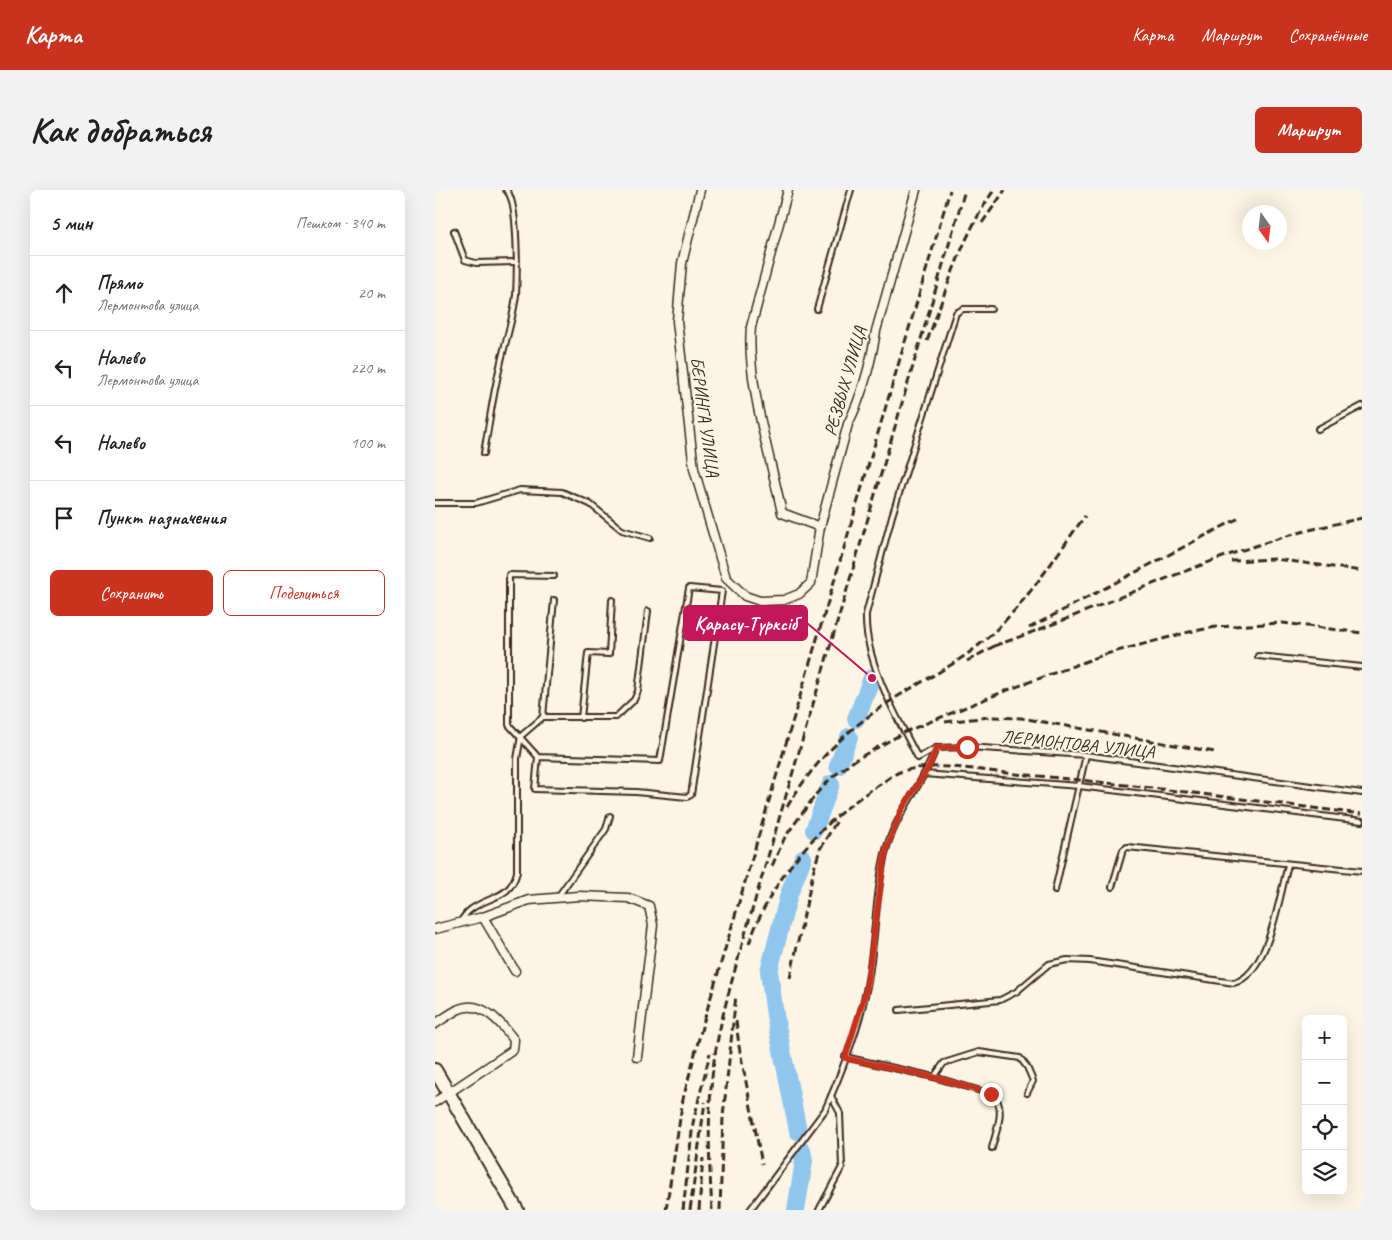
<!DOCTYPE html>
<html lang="ru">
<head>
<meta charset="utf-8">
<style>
	:root { --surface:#fff; --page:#f2f2f2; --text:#202124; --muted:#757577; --line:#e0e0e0; --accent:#c8321e }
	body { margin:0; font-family:Caveat,sans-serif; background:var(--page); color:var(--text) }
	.controls { position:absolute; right:15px; bottom:15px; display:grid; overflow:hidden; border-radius:8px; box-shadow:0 5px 20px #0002 }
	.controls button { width:45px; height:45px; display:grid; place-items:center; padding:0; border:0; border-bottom:1px solid var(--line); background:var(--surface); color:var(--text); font:25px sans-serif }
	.compass { position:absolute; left:807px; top:15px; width:45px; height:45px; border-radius:50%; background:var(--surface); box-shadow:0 5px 20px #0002; rotate:166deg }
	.stop { position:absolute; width:15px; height:15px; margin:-11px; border:4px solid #c8321e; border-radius:50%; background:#fff }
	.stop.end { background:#c8321e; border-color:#fff; box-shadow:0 1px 5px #0008 }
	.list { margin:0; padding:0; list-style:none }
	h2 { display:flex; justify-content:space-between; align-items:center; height:65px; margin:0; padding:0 20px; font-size:21px }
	h2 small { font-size:16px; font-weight:400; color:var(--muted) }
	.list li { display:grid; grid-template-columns:32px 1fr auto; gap:15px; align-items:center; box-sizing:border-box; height:75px; padding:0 20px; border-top:1px solid var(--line) }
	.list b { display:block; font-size:19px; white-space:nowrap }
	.list p { margin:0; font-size:16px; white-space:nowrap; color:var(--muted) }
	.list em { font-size:16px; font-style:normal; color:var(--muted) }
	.actions { display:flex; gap:10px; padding:15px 20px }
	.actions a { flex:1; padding:11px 0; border:1px solid var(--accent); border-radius:8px; text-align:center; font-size:18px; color:var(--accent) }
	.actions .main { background:var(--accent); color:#fff }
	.icon { flex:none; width:28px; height:28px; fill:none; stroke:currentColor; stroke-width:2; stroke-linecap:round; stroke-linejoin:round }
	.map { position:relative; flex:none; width:927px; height:1020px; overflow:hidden; border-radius:8px }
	header { display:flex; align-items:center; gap:30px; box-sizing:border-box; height:70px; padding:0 25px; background:var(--accent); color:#fff }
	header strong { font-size:24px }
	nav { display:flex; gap:28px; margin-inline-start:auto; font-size:18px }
	.intro { display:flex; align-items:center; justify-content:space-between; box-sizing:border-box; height:120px; padding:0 30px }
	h1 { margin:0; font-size:35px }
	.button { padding:12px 22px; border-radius:8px; background:var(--accent); color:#fff; font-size:18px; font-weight:700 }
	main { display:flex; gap:30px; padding:0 30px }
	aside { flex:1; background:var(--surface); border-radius:8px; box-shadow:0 5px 20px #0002 }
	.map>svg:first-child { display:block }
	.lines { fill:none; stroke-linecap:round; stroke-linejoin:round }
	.river { stroke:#90c6ee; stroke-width:18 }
	.lane-casing { stroke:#3b2a1e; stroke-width:8 }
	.street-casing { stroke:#3b2a1e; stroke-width:11 }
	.primary-casing { stroke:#3b2a1e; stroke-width:16 }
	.lane { stroke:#fcf5e5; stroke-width:4 }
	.street { stroke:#fcf5e5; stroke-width:8 }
	.primary { stroke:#fcf5e5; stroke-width:12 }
	.rail { stroke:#3b2a1e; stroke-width:3; stroke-dasharray:8 4; stroke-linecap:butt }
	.route { stroke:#c8321e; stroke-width:6 }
	.labels { text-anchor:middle; stroke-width:4; stroke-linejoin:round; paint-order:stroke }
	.street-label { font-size:18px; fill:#3b2a1e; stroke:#fcf5e5 }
	.leader { fill:none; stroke:#c2185b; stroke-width:2 }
	.callout-dot { fill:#c2185b; stroke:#fcf5e5; stroke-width:2 }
	.callout { fill:#c2185b; stroke:#c2185b; stroke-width:2 }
	.callout-label { font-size:19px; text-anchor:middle; font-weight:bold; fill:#fff }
</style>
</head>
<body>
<header>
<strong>Карта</strong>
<nav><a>Карта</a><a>Маршрут</a><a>Сохранённые</a></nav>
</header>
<div class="intro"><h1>Как добраться</h1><a class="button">Маршрут</a></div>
<main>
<aside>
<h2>5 мин<small>Пешком · 340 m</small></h2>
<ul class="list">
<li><svg class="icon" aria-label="ahead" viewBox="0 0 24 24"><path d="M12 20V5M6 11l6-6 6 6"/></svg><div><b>Прямо</b><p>Лермонтова улица</p></div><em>20 m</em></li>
<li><svg class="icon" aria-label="left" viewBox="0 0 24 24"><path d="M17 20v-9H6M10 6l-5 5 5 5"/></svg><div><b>Налево</b><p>Лермонтова улица</p></div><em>220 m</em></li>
<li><svg class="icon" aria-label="left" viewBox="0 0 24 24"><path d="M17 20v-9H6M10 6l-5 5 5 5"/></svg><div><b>Налево</b></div><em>100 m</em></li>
<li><svg class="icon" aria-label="arrive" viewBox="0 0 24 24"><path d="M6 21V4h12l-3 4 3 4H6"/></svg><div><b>Пункт назначения</b></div></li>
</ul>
<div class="actions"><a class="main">Сохранить</a><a>Поделиться</a></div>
</aside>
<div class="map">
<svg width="927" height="1020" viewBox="0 0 927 1020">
	<rect width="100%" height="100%" fill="#fcf5e5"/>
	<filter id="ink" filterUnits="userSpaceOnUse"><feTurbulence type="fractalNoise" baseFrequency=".02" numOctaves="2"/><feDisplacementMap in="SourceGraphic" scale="10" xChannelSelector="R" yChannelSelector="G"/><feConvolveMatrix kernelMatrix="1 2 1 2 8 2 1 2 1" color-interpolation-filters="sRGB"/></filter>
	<g filter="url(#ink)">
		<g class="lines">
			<!-- river -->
			<g class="river">
				<polyline points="421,529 437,488"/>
				<polyline points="403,576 414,547"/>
				<polyline points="379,640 396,594"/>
				<polyline points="363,941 340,825 334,781 354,704 368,668"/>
				<polyline points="361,1020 369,971 367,960"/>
			</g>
			<defs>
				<g id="lane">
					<polyline points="19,41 30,70 41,73 81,72"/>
					<polyline points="382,119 416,0"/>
					<polyline points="883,239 927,216"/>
					<path d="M49,263C54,234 58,205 65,176C70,152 78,130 81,105C82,87 84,10 71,0"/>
					<polyline points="0,313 41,313 85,300 127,302 155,314 187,340 215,348"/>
					<polyline points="823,466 927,477"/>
					<polyline points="108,527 119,410"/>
					<polyline points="146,528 153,463 174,464 177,410"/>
					<path d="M501,558L483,568C462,527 429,471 431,424L457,326L521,123L528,119H556"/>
					<polyline points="103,567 100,599 201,602 252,607 256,605 287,401 254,398 225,571 103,567 74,535 74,385 119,386"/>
					<polyline points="489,584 644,596 927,631"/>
					<polyline points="677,697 688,660 692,657 927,681"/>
					<polyline points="620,700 651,565"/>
					<polyline points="122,708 171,639 175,626"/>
					<path d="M25,732C28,728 31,723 35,720C54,705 75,710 82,682V569L86,546L108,527H181L199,510L203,501L213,421"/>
					<path d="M464,820L565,810L581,802L614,774L632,770L655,771L799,793C834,783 844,707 853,675"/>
					<polyline points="410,867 499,887 509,873 544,862 585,868 592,877 598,891 592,903"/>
					<path d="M499,887L556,904C573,916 561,940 557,958"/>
					<path d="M315,1020L390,920C405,886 424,837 431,801C441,756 439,709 450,664C459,625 488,596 501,558L532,557L651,565L927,603"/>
					<polyline points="384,1020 407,977 405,923 396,906"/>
				</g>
				<g id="street">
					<path d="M265,0L247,73L242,131L259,279L291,388L310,406L325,411L349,410L364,404L376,393L385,337L413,234C427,206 436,172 441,141L481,0"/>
					<path d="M353,0L316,137C311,190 336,269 347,323L385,337"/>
					<polyline points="48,727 80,781"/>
					<polyline points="0,739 48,727 94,710 144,706 193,708 214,716 218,735 202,867"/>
					<path d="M0,834C8,829 16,823 24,819C47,809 67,834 79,850L78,860L0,912"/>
				</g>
				<polyline id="primary" points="0,880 82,1020"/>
			</defs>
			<!-- lane casing -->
			<use href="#lane" class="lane-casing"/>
			<!-- street casing -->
			<use href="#street" class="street-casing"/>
			<!-- primary casing -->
			<use href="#primary" class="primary-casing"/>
			<!-- lane -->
			<use href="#lane" class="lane"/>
			<!-- street -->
			<use href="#street" class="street"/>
			<!-- primary -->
			<use href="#primary" class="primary"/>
			<!-- rail -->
			<g class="rail">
				<polyline points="547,33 570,0"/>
				<path d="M492,151C511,101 528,44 559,0"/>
				<polyline points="796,371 840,369 927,381"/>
				<polyline points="594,438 804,328"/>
				<path d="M559,456C657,422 750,376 849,347C875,339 901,334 927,328"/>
				<polyline points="532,471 565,453"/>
				<polyline points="510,532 554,527 586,528 780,562"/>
				<path d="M352,617C378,573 411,540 454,512C484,492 516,478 544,455C587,420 617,371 650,326"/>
				<polyline points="337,676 350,647 382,603 396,588 420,570 470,542 570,501 671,464 754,442 781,437 848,433 927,443"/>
				<path d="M314,754C336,689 382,636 439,598C448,593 459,583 468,581C503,571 546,581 581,584C697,594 812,610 927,624"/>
				<polyline points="355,788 379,679 385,659 403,629"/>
				<polyline points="301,831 304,856 327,974"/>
				<polyline points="231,1020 248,909 267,837 515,0"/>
				<polyline points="248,1020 258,933 275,863"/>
				<polyline points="255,1020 270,912"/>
				<polyline points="264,1020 268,968"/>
				<path d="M277,1020C274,971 272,920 279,871C285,830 297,791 308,751L530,0"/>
				<polyline points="285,1020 288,927 301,805"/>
			</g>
		</g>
	</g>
	<g class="lines" filter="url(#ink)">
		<!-- route -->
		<polyline class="route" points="532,557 501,558 494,577 466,621 450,663 431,801 410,868 498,887 556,904"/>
	</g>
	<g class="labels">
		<!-- street labels -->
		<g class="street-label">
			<text transform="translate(410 191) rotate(-74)" y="6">РЕЗВЫХ УЛИЦА</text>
			<text transform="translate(270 227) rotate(82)" y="6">БЕРИНГА УЛИЦА</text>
			<text transform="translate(643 554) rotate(6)" y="6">ЛЕРМОНТОВА УЛИЦА</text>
		</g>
	</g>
	<!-- callouts -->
	<path class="leader" d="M437 488L372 433"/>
	<circle class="callout-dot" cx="437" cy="488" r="5"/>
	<rect class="callout" x="249" y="416" width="123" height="34" rx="5"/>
	<g class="callout-label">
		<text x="311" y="440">Қарасу-Түрксіб</text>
	</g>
</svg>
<div class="controls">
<button>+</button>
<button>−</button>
<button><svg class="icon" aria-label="locate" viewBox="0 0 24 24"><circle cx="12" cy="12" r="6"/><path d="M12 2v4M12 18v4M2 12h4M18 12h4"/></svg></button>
<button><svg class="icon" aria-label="layers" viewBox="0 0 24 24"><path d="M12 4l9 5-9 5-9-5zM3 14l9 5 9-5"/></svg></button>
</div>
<svg class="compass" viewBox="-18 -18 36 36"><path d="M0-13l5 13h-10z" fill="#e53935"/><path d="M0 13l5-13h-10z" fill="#757577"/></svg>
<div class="stop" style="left:532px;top:557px"></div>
<div class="stop end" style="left:556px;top:904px"></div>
</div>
</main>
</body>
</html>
